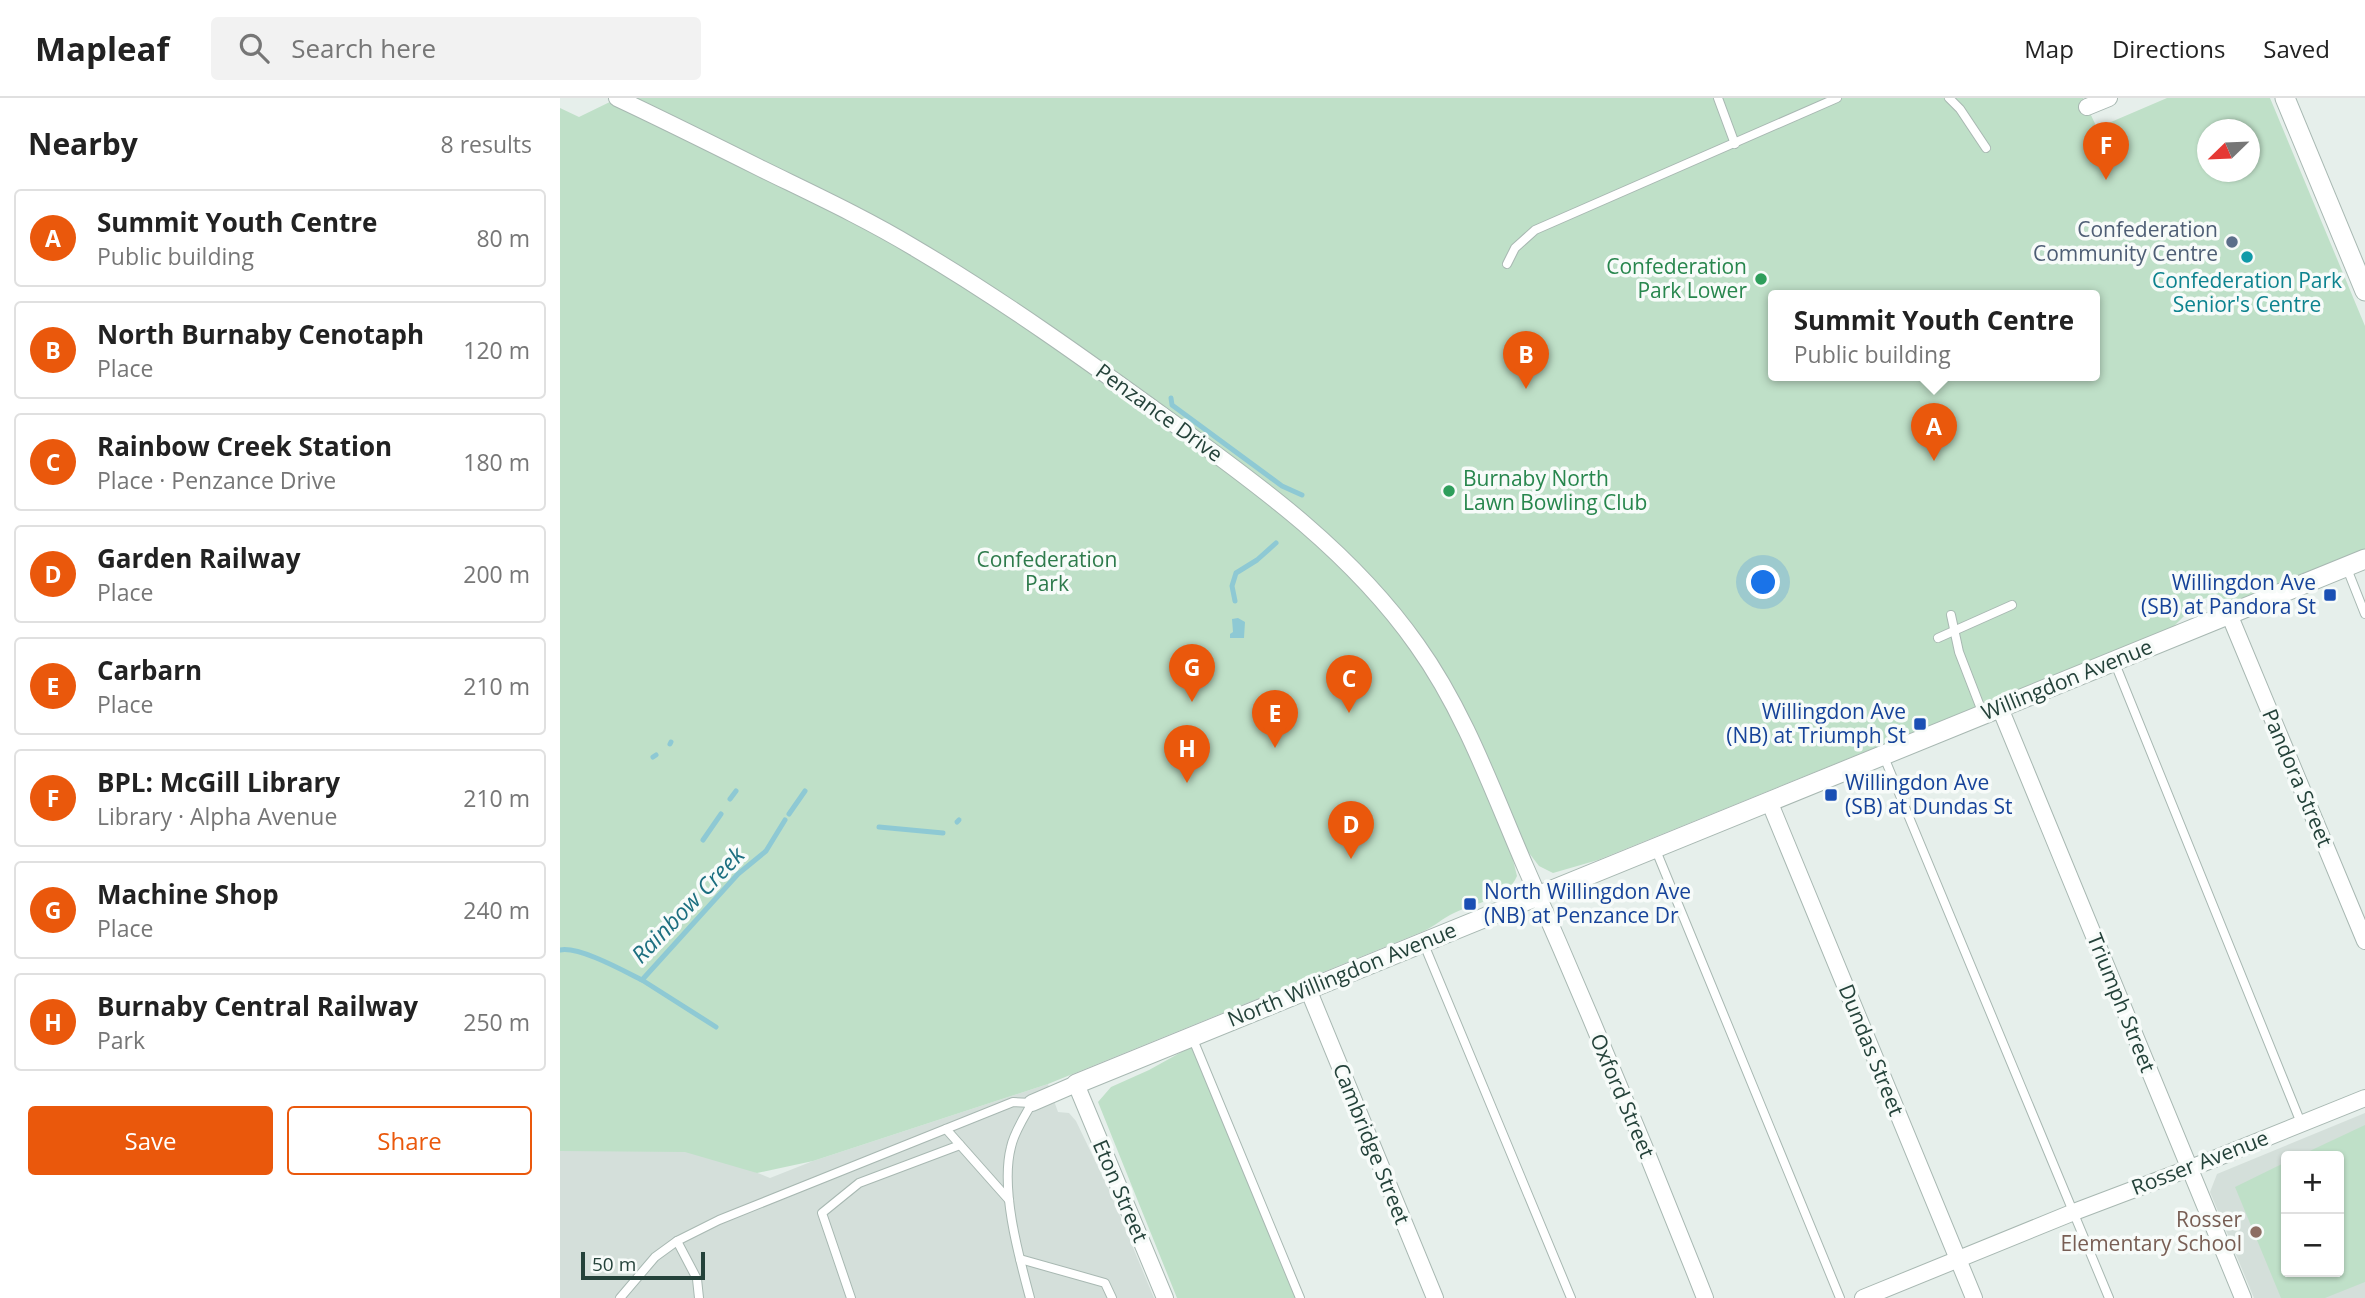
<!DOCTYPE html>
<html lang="en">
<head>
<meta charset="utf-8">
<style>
	:root { --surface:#fff; --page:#f2f2f2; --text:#222; --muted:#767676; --line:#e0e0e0; --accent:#ea580c }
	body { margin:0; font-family:"Open Sans",sans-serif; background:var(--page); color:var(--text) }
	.controls { position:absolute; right:21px; bottom:21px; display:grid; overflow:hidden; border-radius:7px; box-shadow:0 2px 5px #0004 }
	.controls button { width:63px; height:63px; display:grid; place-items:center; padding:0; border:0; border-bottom:2px solid var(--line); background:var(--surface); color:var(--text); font:35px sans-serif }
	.compass { position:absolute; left:1637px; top:21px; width:63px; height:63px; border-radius:50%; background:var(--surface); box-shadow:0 2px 5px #0004; rotate:247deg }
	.scale { position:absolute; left:21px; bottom:18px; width:124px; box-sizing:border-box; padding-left:7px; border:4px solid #24423a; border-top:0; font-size:19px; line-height:24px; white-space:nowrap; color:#24423a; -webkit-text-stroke:5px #f7fbf9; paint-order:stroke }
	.you { position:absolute; left:1204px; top:485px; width:24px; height:24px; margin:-18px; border:5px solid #fff; border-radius:50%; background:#1a73e8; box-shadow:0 0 0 10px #1a73e833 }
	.badge { display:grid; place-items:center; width:46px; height:46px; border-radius:50%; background:var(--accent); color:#fff; font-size:23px; font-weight:700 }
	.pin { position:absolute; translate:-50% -58px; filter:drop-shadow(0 2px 4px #0008) }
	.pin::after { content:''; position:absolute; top:37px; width:24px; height:21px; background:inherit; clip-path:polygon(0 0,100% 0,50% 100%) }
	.popup { position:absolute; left:1208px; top:192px; width:332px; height:91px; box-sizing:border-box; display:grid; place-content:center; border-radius:7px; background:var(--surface); filter:drop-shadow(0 2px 5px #0005); font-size:23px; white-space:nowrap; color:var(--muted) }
	.popup b { font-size:26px; color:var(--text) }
	.popup::after { content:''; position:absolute; left:50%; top:100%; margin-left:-14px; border:14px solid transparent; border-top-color:var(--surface) }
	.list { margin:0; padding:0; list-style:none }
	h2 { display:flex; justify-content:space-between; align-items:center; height:91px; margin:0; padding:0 28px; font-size:30px }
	h2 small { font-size:23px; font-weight:400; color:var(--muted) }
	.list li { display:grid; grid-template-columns:46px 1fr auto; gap:21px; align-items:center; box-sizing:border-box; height:98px; margin:0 14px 14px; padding:0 14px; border:2px solid var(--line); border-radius:7px }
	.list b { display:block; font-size:26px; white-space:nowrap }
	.list p { margin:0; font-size:23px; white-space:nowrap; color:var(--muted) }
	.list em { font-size:23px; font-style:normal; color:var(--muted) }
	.actions { display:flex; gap:14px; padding:21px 28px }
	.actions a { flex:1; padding:16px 0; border:2px solid var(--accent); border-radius:7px; text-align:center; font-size:24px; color:var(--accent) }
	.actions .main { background:var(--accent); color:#fff }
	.icon { flex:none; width:38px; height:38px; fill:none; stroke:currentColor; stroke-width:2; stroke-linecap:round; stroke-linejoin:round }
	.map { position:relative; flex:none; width:1805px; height:1200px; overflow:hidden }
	header { display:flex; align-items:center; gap:42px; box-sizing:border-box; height:98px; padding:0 35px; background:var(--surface); border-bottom:2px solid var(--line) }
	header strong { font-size:33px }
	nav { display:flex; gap:38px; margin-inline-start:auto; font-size:24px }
	.search { width:490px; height:63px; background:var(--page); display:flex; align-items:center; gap:18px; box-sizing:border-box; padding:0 24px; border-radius:7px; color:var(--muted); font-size:26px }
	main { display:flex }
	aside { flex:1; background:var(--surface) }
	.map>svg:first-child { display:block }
	.built { fill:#d4dfda; fill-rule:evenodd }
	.green { fill:#bfe0c8; fill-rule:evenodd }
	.water { fill:#8ec9d4 }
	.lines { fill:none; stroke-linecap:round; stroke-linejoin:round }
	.stream { stroke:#8ec9d4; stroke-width:5 }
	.service-casing { stroke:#a8b8b2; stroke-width:10 }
	.minor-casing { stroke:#a8b8b2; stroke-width:18 }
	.tertiary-casing { stroke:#a8b8b2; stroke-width:21 }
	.service { stroke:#fff; stroke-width:8 }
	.minor { stroke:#fff; stroke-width:16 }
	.tertiary { stroke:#fff; stroke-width:19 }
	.service-dot { fill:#5c6f8a; stroke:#f7fbf9; stroke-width:2.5 }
	.culture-dot { fill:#0f9aa8; stroke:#f7fbf9; stroke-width:2.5 }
	.leisure-dot { fill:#2e9e5b; stroke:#f7fbf9; stroke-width:2.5 }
	.transit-dot { fill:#1a4fb4; stroke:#f7fbf9; stroke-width:2.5 }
	.education-dot { fill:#8d6e63; stroke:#f7fbf9; stroke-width:2.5 }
	.labels { text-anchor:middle; stroke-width:7; stroke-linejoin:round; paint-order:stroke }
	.service-label { font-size:21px; fill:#4e5e75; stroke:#f7fbf9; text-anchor:end }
	.leisure-label { font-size:21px; fill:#27864d; stroke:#f7fbf9; text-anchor:end }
	.culture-label { font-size:21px; fill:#0d838f; stroke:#f7fbf9 }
	.street-label { font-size:21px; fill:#24423a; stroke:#f7fbf9 }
	.park-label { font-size:21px; fill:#2d7a4b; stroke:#f7fbf9 }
	.transit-label { font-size:21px; fill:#164399; stroke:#f7fbf9; text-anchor:end }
	.education-label { font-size:21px; fill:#785e54; stroke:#f7fbf9; text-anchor:end }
	.water-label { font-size:23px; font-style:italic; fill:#1c6f80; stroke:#f7fbf9 }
</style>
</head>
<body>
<header>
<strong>Mapleaf</strong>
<div class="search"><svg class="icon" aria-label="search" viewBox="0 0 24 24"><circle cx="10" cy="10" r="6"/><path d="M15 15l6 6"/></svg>Search here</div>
<nav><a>Map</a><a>Directions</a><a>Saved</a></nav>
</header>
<main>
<aside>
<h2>Nearby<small>8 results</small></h2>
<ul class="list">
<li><span class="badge">A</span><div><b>Summit Youth Centre</b><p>Public building</p></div><em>80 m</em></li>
<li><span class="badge">B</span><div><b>North Burnaby Cenotaph</b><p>Place</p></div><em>120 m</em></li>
<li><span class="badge">C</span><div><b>Rainbow Creek Station</b><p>Place · Penzance Drive</p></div><em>180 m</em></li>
<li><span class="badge">D</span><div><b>Garden Railway</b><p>Place</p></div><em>200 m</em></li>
<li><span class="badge">E</span><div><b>Carbarn</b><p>Place</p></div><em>210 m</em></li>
<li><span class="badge">F</span><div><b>BPL: McGill Library</b><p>Library · Alpha Avenue</p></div><em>210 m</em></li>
<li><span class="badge">G</span><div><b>Machine Shop</b><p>Place</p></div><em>240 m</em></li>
<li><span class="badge">H</span><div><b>Burnaby Central Railway</b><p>Park</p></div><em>250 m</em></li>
</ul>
<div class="actions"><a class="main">Save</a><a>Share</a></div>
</aside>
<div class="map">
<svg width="1805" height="1200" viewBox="0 0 1805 1200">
	<rect width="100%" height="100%" fill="#e6efeb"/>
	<!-- built -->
	<g class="built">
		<polygon points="488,986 498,1014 509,1015 516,1023 550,1094 594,1200 0,1200 0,1030 127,1047 210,1080 253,1063"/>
		<path d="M1805,1015V1200H1694L1650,1094L1657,1076ZM1726,1058H1779V1174H1726Z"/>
	</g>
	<!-- green -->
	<g class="green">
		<path d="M58,0H1523L1537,30L1607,0H1710L1805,228V451L1679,503L1669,504L1656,496L1631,506L1628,514L1613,529L1038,762L993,775L979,768L966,751L952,758L957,778C948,801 914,805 894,815C883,820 875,828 864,833L488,986L253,1063L197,1075L125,1054L0,1053V10L19,19ZM1647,32H1689V74H1647ZM1213,197H1535V277H1213Z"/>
		<polygon points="636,946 740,1200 617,1200 538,1004 551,989 589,972"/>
		<polygon points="1805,1027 1805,1184 1765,1200 1721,1200 1675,1089 1726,1064 1726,1174 1779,1174 1779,1058 1739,1058"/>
	</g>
	<!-- water -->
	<polygon class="water" points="678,520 685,524 684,540 670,540 670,536 673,534 672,521"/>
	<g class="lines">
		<!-- stream -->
		<g class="stream">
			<polyline points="611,300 612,307 722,388 742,397"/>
			<polyline points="675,503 672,488 676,475 697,462 716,445"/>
			<polyline points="110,646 111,644"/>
			<polyline points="93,659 96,657"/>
			<polyline points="170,701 176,693"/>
			<polyline points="229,716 245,693"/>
			<polyline points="397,724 399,722"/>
			<polyline points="319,729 383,735"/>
			<polyline points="143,742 161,716"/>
			<path d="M0,852C19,848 64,873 82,882L178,776L206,753L225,722"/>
			<polyline points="82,882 156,929"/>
		</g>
		<defs>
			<g id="service">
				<polyline points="1158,0 1175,46"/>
				<polyline points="1389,0 1400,11 1426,50"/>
				<polyline points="947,166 955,150 975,132 1277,0"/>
				<polyline points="1786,468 1805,516"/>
				<polyline points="1391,517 1399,554 1423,616"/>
				<polyline points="1378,540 1452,507"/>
				<polyline points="1554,563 1741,1025"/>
				<polyline points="1324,659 1549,1200"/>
				<polyline points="1095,750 1280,1200"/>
				<polyline points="863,844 1011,1200"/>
				<polyline points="632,939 740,1200"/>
				<polyline points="386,1031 449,1102"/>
				<polyline points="117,1143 137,1181 139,1200"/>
				<polyline points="460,1161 545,1185 552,1200"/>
				<path d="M60,1200L95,1159L117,1143L159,1122L453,1004L472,1005C465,1018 454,1034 451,1049C440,1091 459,1159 470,1200"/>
				<polyline points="291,1200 262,1115 299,1085 400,1047"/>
			</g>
			<g id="minor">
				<path d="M57,0C106,23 154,47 202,71C253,96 305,120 353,149C443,202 529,264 613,325C703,390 793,456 857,547C905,614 933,694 965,768C1028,911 1088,1055 1145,1200"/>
				<polyline points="1527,9 1549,0"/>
				<polyline points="1669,516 1805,843"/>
				<polyline points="1440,610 1683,1200"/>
				<polyline points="1209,703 1414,1200"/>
				<polyline points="748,891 875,1200"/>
				<polyline points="472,1005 516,986 605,1200"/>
				<polyline points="1303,1200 1514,1114 1654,1061 1805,1000"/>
			</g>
			<g id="tertiary">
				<polyline points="1725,0 1805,193"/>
				<polyline points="516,986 1805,461"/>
			</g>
		</defs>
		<!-- service casing -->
		<use href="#service" class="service-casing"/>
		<!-- minor casing -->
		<use href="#minor" class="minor-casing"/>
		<!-- tertiary casing -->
		<use href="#tertiary" class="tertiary-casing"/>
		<!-- service -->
		<use href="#service" class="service"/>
		<!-- minor -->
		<use href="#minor" class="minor"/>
		<!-- tertiary -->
		<use href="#tertiary" class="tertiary"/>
	</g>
	<!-- markers -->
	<circle class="service-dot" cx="1672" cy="144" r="7"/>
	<circle class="culture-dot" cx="1687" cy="159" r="7"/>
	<g class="leisure-dot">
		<circle cx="1201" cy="181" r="7"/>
		<circle cx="889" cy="393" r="7"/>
	</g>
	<g class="transit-dot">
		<rect x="1763" y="490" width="14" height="14" rx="3.5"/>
		<rect x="1353" y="619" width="14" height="14" rx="3.5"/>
		<rect x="1264" y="690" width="14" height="14" rx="3.5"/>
		<rect x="903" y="799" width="14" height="14" rx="3.5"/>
	</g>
	<circle class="education-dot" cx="1696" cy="1134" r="7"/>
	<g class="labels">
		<!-- service labels -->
		<g class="service-label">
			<text x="1658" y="139">Confederation<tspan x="1658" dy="24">Community Centre</tspan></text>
		</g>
		<!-- leisure labels -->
		<g class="leisure-label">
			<text x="1187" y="176">Confederation<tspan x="1187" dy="24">Park Lower</tspan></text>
			<text x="903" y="388" text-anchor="start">Burnaby North<tspan x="903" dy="24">Lawn Bowling Club</tspan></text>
		</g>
		<!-- culture labels -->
		<g class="culture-label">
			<text x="1687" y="190">Confederation Park<tspan x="1687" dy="24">Senior's Centre</tspan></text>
		</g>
		<!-- street labels -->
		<g class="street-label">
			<text transform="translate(599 315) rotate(36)" y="7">Penzance Drive</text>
			<text transform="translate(1507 582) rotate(-22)" y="7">Willingdon Avenue</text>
			<text transform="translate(1737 680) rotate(67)" y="7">Pandora Street</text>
			<text transform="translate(782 877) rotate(-22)" y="7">North Willingdon Avenue</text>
			<text transform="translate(1561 905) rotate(68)" y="7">Triumph Street</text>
			<text transform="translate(1311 952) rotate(68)" y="7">Dundas Street</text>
			<text transform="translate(1062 998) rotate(67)" y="7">Oxford Street</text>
			<text transform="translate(811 1046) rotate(68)" y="7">Cambridge Street</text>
			<text transform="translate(1640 1065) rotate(-21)" y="7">Rosser Avenue</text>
			<text transform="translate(560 1093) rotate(67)" y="7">Eton Street</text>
		</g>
		<!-- park labels -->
		<g class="park-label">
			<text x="487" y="469">Confederation<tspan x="487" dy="24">Park</tspan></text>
		</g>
		<!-- transit labels -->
		<g class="transit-label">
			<text x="1756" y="492">Willingdon Ave<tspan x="1756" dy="24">(SB) at Pandora St</tspan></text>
			<text x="1346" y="621">Willingdon Ave<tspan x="1346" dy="24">(NB) at Triumph St</tspan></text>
			<text x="1285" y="692" text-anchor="start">Willingdon Ave<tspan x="1285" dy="24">(SB) at Dundas St</tspan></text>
			<text x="924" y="801" text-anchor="start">North Willingdon Ave<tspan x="924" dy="24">(NB) at Penzance Dr</tspan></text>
		</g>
		<!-- education labels -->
		<g class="education-label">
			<text x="1682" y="1129">Rosser<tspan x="1682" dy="24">Elementary School</tspan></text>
		</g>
		<!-- water labels -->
		<g class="water-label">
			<text transform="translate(128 807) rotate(-46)" y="8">Rainbow Creek</text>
		</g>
	</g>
</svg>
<div class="controls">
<button>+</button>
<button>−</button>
</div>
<svg class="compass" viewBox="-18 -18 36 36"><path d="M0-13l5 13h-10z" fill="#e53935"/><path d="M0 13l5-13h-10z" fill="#767676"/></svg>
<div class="scale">50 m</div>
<div class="you"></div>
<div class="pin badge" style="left:1374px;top:363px">A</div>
<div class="popup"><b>Summit Youth Centre</b>Public building</div>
<div class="pin badge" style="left:966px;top:291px">B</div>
<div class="pin badge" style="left:789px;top:615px">C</div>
<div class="pin badge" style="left:791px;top:761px">D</div>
<div class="pin badge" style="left:715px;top:650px">E</div>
<div class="pin badge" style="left:1546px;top:82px">F</div>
<div class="pin badge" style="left:632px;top:604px">G</div>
<div class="pin badge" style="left:627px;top:685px">H</div>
</div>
</main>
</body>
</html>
